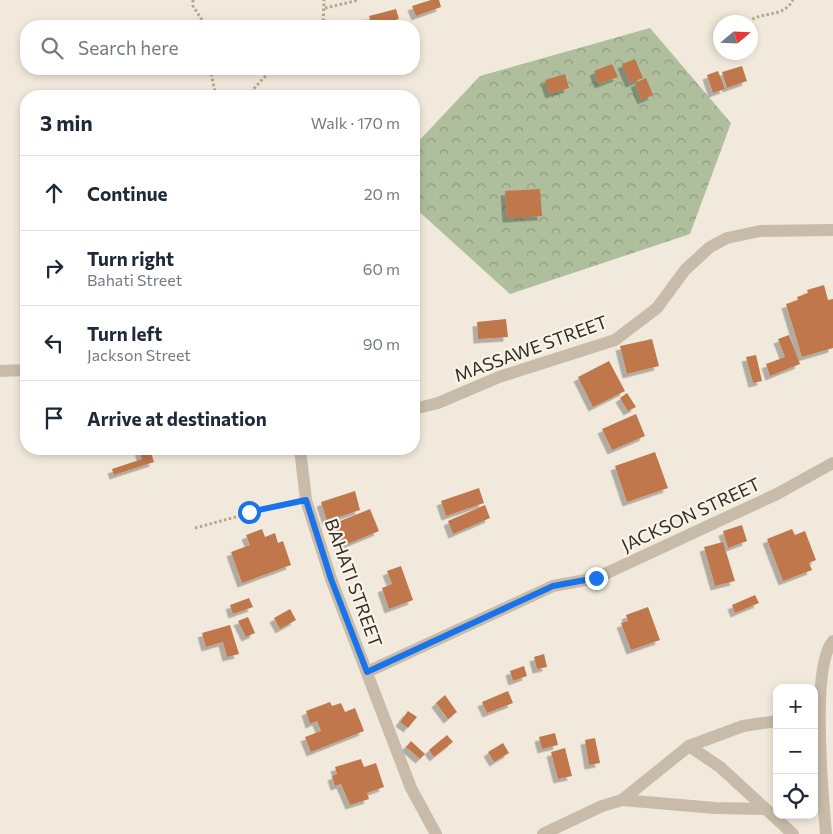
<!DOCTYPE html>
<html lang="en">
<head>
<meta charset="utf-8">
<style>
	:root { --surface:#fff; --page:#f6f6f7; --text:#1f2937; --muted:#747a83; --line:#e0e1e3 }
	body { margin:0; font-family:Commissioner,sans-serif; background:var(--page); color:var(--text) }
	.controls { position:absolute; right:15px; bottom:15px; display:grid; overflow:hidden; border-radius:10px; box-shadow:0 2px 8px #0003 }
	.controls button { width:45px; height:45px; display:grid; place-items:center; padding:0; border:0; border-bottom:1px solid var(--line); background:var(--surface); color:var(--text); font:25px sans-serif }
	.compass { position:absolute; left:713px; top:15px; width:45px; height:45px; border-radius:50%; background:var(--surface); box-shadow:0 2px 8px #0003; rotate:71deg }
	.stop { position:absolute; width:15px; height:15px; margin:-11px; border:4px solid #1a73e8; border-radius:50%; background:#fff }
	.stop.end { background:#1a73e8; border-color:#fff; box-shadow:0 1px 5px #0008 }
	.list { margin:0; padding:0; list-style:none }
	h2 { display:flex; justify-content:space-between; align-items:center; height:65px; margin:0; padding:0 20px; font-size:21px }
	h2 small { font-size:16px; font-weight:400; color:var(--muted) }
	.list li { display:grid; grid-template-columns:32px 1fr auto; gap:15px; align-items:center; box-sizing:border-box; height:75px; padding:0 20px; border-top:1px solid var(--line) }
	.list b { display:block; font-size:19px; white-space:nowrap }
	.list p { margin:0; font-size:16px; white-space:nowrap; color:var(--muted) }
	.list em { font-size:16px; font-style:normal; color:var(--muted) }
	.icon { flex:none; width:28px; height:28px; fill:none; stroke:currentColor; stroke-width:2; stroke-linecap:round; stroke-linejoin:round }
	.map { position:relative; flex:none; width:833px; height:834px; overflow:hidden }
	.search { position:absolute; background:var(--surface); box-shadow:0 2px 8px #0003; left:20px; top:20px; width:400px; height:55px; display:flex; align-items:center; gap:12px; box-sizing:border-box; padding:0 18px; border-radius:20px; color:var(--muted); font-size:19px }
	.panel { position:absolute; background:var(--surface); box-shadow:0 2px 8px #0003; left:20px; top:90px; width:400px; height:365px; border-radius:20px }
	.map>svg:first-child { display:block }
	.forest { fill:url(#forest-crowns) }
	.building { fill:#c0774b; filter:url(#shadow) }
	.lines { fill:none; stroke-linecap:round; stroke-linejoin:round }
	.path { stroke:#b4a693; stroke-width:3; stroke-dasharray:2.5 2.5; stroke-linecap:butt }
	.street { stroke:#c8bba9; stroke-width:12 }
	.route { stroke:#1a73e8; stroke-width:6 }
	.labels { text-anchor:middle; stroke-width:4.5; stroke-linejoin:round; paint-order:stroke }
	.street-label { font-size:18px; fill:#362e28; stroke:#f9f3e8 }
</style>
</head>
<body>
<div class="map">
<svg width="833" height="834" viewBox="0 0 833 834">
	<defs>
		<pattern id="forest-crowns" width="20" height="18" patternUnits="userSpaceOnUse" patternTransform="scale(1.25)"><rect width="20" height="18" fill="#afbf9d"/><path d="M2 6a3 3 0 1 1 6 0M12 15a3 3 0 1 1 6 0" fill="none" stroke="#8f9c80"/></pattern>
		<filter id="shadow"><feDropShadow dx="-4.5" dy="4.5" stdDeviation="0" flood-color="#0004"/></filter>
	</defs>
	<rect width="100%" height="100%" fill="#f1eadc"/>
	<!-- forest -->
	<polygon class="forest" points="650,28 731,123 690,234 510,294 414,207 414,146 480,76"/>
	<!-- building -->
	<g class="building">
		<polygon points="431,0 439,0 441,7 416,16 412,6"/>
		<polygon points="396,9 399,19 372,26 369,16"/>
		<polygon points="635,59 643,78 630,83 622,64"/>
		<polygon points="612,64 618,77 599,84 594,71"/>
		<polygon points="742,66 747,81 727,88 722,72"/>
		<polygon points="718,71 725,89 713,93 707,75"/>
		<polygon points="565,74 569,88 550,94 545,80"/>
		<polygon points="646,78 653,95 642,100 635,83"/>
		<polygon points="540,189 542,216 507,218 505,191"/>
		<polygon points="824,285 828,300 833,299 833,348 802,357 786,304 798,300 797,297 808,293 807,290"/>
		<polygon points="506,319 508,337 478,339 477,322"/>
		<polygon points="789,335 800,364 770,376 766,364 785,357 778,339"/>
		<polygon points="652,339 659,366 627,374 620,346"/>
		<polygon points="756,355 762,381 753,383 746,357"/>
		<polygon points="609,361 625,391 593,407 578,377"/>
		<polygon points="627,393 636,407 628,411 620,398"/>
		<polygon points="636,414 645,436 612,450 602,429"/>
		<polygon points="139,449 150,449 154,462 114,475 112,469 142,459"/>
		<polygon points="655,452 668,488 627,502 615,466"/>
		<polygon points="479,488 484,503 446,516 441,501"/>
		<polygon points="355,491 360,510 327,521 321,502"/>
		<polygon points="485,505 490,518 453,534 448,521"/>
		<polygon points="370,509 379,531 343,546 333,524"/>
		<polygon points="742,525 747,541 728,548 723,531"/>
		<polygon points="262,529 265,537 275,533 278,543 283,541 291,565 242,583 231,552 250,545 246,535"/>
		<polygon points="792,529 795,535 805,531 816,560 809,563 812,570 783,581 767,539"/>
		<polygon points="723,542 735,581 715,586 704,547"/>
		<polygon points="401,566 413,600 389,609 382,588 392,584 387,571"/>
		<polygon points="755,595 759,603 735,613 732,605"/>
		<polygon points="249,598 253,607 233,614 230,605"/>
		<polygon points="648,607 660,640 631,650 621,623 628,621 626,615"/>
		<polygon points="290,609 296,620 280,629 274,618"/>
		<polygon points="248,617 255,633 246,637 238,621"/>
		<polygon points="230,625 239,654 227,657 223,642 206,647 202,633"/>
		<polygon points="544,654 547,667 537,669 534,657"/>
		<polygon points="524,666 527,676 513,681 510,671"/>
		<polygon points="508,691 513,703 487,713 482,702"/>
		<polygon points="445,695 457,712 448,719 436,703"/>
		<polygon points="330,702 332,706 341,703 345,712 355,708 364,731 311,752 305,737 321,731 317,721 310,724 306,711"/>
		<polygon points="408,711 417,717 408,728 400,722"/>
		<polygon points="555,733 558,745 542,749 539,737"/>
		<polygon points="447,735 453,742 434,757 429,750"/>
		<polygon points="595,738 600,763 589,765 585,740"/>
		<polygon points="411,741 425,754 420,759 406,747"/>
		<polygon points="503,743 509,753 494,762 488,752"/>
		<polygon points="565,748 572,776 558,779 551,752"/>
		<polygon points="361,759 364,767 376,763 384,787 367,793 369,799 350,805 341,784 335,786 332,776 337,774 335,767"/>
	</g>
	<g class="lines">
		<!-- path -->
		<g class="path">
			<polyline points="193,0 193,6 206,26"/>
			<polyline points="325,8 359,0"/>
			<path d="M748,22C764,10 782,19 793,0"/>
			<polyline points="323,26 324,0"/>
			<polyline points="210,69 216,96"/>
			<polyline points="247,96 272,69"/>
			<polyline points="195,528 291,502"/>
		</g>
		<!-- street -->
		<g class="street">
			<polyline points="0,371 26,370"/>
			<polyline points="414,409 438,403 499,377 615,340 657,308 685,270 710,247 727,238 760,231 833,230"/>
			<polyline points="300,449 306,500 331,579 411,788 436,834"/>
			<polyline points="367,672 553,586 596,578 777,494 833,463"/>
			<polyline points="689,746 720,767 793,834"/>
			<polyline points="622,800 689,746 743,726 777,721"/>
			<polyline points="543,834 602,806 622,800 715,808 764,809"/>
			<path d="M826,834C823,797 810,666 833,641"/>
		</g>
	</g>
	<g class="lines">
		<!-- route -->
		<polyline class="route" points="249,512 306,500 331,579 367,672 553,586 596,578"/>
	</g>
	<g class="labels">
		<!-- street labels -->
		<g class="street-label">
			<text transform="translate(531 349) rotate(-20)" y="6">MASSAWE STREET</text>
			<text transform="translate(691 515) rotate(-25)" y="6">JACKSON STREET</text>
			<text transform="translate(353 583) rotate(70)" y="6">BAHATI STREET</text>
		</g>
	</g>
</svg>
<div class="controls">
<button>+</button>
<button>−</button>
<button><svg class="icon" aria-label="locate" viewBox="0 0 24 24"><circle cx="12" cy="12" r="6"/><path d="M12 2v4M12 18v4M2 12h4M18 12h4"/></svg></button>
</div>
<svg class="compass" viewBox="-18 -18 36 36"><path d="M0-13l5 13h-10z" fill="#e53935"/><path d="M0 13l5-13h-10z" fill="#747a83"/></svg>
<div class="stop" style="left:249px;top:512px"></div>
<div class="stop end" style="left:596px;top:578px"></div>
<div class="search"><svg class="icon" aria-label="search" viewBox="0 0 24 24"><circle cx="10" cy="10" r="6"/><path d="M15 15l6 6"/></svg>Search here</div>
<section class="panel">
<h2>3 min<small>Walk · 170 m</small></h2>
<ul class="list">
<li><svg class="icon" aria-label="ahead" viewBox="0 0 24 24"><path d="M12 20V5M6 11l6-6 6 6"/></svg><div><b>Continue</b></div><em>20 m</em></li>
<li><svg class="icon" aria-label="right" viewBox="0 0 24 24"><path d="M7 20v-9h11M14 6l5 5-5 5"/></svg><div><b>Turn right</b><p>Bahati Street</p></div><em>60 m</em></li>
<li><svg class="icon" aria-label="left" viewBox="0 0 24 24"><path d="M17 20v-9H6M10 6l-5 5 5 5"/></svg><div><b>Turn left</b><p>Jackson Street</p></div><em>90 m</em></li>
<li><svg class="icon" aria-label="arrive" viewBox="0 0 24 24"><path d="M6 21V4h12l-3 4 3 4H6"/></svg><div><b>Arrive at destination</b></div></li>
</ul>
</section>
</div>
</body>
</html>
